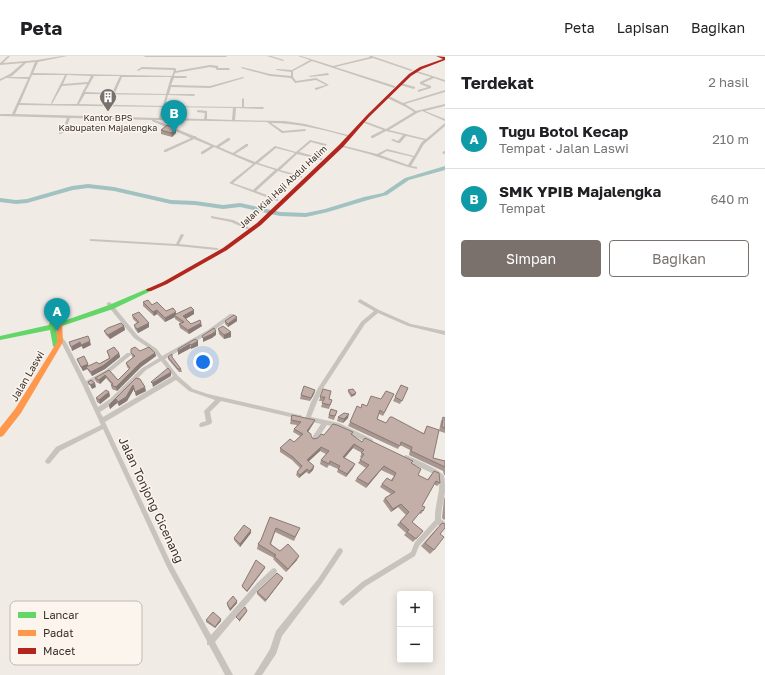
<!DOCTYPE html>
<html lang="id">
<head>
<meta charset="utf-8">
<style>
	:root { --surface:#fff; --page:#f2f2f2; --text:#202124; --muted:#757577; --line:#e0e0e0; --accent:#7a716c }
	body { margin:0; font-family:"Golos Text",sans-serif; background:var(--page); color:var(--text) }
	.controls { position:absolute; right:12px; bottom:12px; display:grid; overflow:hidden; border-radius:4px; box-shadow:0 2px 10px #0003 }
	.controls button { width:36px; height:36px; display:grid; place-items:center; padding:0; border:0; border-bottom:1px solid var(--line); background:var(--surface); color:var(--text); font:20px sans-serif }
	.you { position:absolute; left:203px; top:306px; width:14px; height:14px; margin:-10px; border:3px solid #fff; border-radius:50%; background:#1a73e8; box-shadow:0 0 0 6px #1a73e833 }
	.badge { display:grid; place-items:center; width:26px; height:26px; border-radius:50%; background:var(--accent); color:#fff; font-size:13px; font-weight:700 }
	.pin { position:absolute; translate:-50% -33px; filter:drop-shadow(0 1px 2px #0008) }
	.pin::after { content:''; position:absolute; top:21px; width:14px; height:12px; background:inherit; clip-path:polygon(0 0,100% 0,50% 100%) }
	.list { margin:0; padding:0; list-style:none }
	h2 { display:flex; justify-content:space-between; align-items:center; height:52px; margin:0; padding:0 16px; font-size:17px }
	h2 small { font-size:13px; font-weight:400; color:var(--muted) }
	.list li { display:grid; grid-template-columns:26px 1fr auto; gap:12px; align-items:center; box-sizing:border-box; height:60px; padding:0 16px; border-top:1px solid var(--line) }
	.list b { display:block; font-size:15px; white-space:nowrap }
	.list p { margin:0; font-size:13px; white-space:nowrap; color:var(--muted) }
	.list em { font-size:13px; font-style:normal; color:var(--muted) }
	.actions { display:flex; gap:8px; padding:12px 16px }
	.actions a { flex:1; padding:9px 0; border:1px solid var(--accent); border-radius:4px; text-align:center; font-size:14px; color:var(--accent) }
	.actions .main { background:var(--accent); color:#fff }
	.map { position:relative; flex:none; width:445px; height:619px; overflow:hidden }
	header { display:flex; align-items:center; gap:24px; box-sizing:border-box; height:56px; padding:0 20px; background:var(--surface); border-bottom:1px solid var(--line) }
	header strong { font-size:19px }
	nav { display:flex; gap:22px; margin-inline-start:auto; font-size:14px }
	main { display:flex }
	aside { flex:1; background:var(--surface) }
	.map>svg:first-child { display:block }
	.lines { fill:none; stroke-linecap:round; stroke-linejoin:round }
	.river { fill:#a1c2c1; fill-rule:evenodd }
	.street { fill:#c9c3be; fill-rule:evenodd }
	.fast { fill:#63d668; fill-rule:evenodd }
	.slow { fill:#ff974d; fill-rule:evenodd }
	.jam { fill:#b3261e; fill-rule:evenodd }
	.wall { fill:#a89690 }
	.shaded-wall { fill:#887a75 }
	.building { fill:#c3afa7; stroke:#887a75 }
	.labels { text-anchor:middle; stroke-width:3; stroke-linejoin:round; paint-order:stroke }
	.far-poi-label { font-size:9px; fill:#3b302b; stroke:#fbf5ee }
	.far-street-label { font-size:9px; fill:#3b302b; stroke:#fbf5ee }
	.street-label { font-size:10px; fill:#3b302b; stroke:#fbf5ee }
	.near-street-label { font-size:12px; fill:#3b302b; stroke:#fbf5ee }
	.key { fill:#fbf5ee; stroke:#c1bab4; stroke-width:1 }
	.key-label { font-size:11px; fill:#3b302b }
</style>
</head>
<body>
<header>
<strong>Peta</strong>
<nav><a>Peta</a><a>Lapisan</a><a>Bagikan</a></nav>
</header>
<main>
<div class="map">
<svg width="445" height="619" viewBox="0 0 445 619">
	<rect width="100%" height="100%" fill="#f0ebe5"/>
	<g class="lines">
		<!-- river -->
		<polygon class="river" points="445,110 445,114 409,124 387,139 368,144 328,156 306,161 280,160 240,151 223,153 195,149 171,148 114,135 88,132 73,134 27,147 16,148 0,146 0,142 16,144 27,143 72,130 88,128 114,131 171,144 195,145 223,149 240,147 280,156 306,157 325,153 364,141 383,137 405,122"/>
		<!-- street -->
		<g class="street">
			<path d="M8,0H10L3,7L37,4L62,0H67L38,6L33,17L172,20L174,14L142,13L138,15L137,14L142,11L175,12L176,13V15L210,9L218,10V12H229L230,14H217L216,13V12L210,11L175,17L174,20H186L187,21L186,22H174L171,29L210,30L243,21L244,22L210,32L171,31L169,38H194L195,39L194,40L168,39L165,50L242,51V43L243,42L244,43V51H263L264,52L263,53L236,52L235,64L285,65L305,68L352,80L350,81C324,74 298,67 271,67L283,75L305,73L306,74L305,75L282,77L267,66L155,64L194,80H196V81L216,90L228,82H230V84L219,91L233,97L246,88H248V90L235,98L255,106L275,90L296,96L310,84L326,88L327,89L325,90L311,86L299,96L322,102V104L297,98L280,114L302,120V122L278,115L256,135L278,143V145H277L229,127L253,108L214,91L203,98H201V96L211,90L194,83L166,96H164V94L191,82L152,65V64L70,62L67,70L74,72L60,78H59V76L70,72L64,70L67,62L0,60V58H12L28,23L6,22L0,25V23L10,18L23,7L0,9V7ZM35,6L29,21H8L12,20L26,7ZM32,19H65L51,47L52,48L20,47ZM67,19L91,20L88,26L63,28ZM94,20H120L112,37L85,36ZM122,21H171L166,38L115,37ZM87,28L82,37L77,48H52L62,30ZM85,38L166,39L163,50L79,48ZM19,49L162,51L159,62L15,58ZM165,51L233,52L232,64L207,63V55L198,54L197,55V56L205,57L204,63L162,62ZM276,92L295,97L277,113L258,107ZM256,108L275,114L253,134L233,127Z"/>
			<polygon points="144,0 227,0 226,1 145,1"/>
			<polygon points="267,0 271,0 284,4 283,5"/>
			<polygon points="298,0 301,0 333,10 370,1 369,0 372,0 413,14 411,15 373,2 335,11 395,30 395,31 394,32 312,5 293,15 293,21 296,25 316,22 329,29 316,34 315,33 315,32 326,29 316,24 295,27 291,22 270,20 241,12 242,11 270,18 291,20 291,16 276,14 277,13 292,14 310,4"/>
			<polygon points="414,14 445,24 445,26 434,22 423,27 431,30 431,32 418,36 418,34 428,31 420,28 420,26 431,21 414,16"/>
			<polygon points="328,17 329,19 310,21 309,20"/>
			<polygon points="401,27 415,31 415,32 414,33 400,29"/>
			<path d="M445,34V36L405,48L416,55L445,48V50L425,55L445,63V65L422,55L417,57L389,74L426,83L445,67V70L424,88L411,110L417,111V113L408,111L369,98L339,90L341,89L377,98L387,93L414,100L421,87L424,84L406,80L400,87H398L391,84L393,83L398,85L403,79L386,75L373,82H371V80L383,74L362,66L364,65L386,73L414,56L406,51L387,42V40H389L403,47ZM387,95L413,101L408,109L380,99Z"/>
			<polygon points="444,95 445,95 445,98 444,98 442,97"/>
			<polygon points="211,160 233,164 250,172 248,173 247,173 231,166 211,162"/>
			<polygon points="181,178 182,178 184,179 179,188 217,192 219,193 217,194 177,190 91,185 89,184 91,183 176,188"/>
			<polygon points="360,243 379,254 411,268 445,275 445,279 408,270 378,257 365,268 322,334 317,346 311,361 339,367 372,383 373,385 372,387 368,387 336,371 327,369 316,385 312,385 311,383 321,368 308,365 306,365 305,363 311,346 318,332 361,266 374,255 358,246 358,245"/>
			<path d="M109,246L111,247L138,280L157,293L162,300L208,274L230,258H234V260L212,276L165,303L178,320L193,333L208,338L299,359H301L302,361L301,363H299L221,345L210,356L212,366L211,368L202,371H200L199,369L200,367L206,365L204,355L215,344L189,335L176,324L105,366L171,507L211,579L257,527L272,513L274,512L276,513L277,515L276,517L261,531L215,586L233,619H225L209,589H207V585L167,511L103,373L60,395L50,407L48,408L46,407L45,405L56,391L101,369L82,328L62,288L59,284L56,283V281H62L66,286L86,325L106,314L127,297H131V299L110,316L88,329L98,351L110,343L142,312L159,302L153,295L134,282L107,249V247ZM161,305L173,320L103,361L100,356L114,347L146,314Z"/>
			<path d="M406,399C413,402 441,414 444,420C445,423 445,431 445,435C444,445 441,454 441,463L445,466V473L438,469L419,490L415,500L366,530L345,548L343,550L339,546L341,544L362,526L411,496L415,486L435,464C434,450 441,436 439,422L434,418L404,404L403,402L404,400Z"/>
			<polygon points="340,492 342,493 343,495 342,497 322,527 282,580 276,598 262,619 254,619 270,593 276,575 318,523 338,493"/>
		</g>
		<!-- fast -->
		<polygon class="fast" points="149,232 151,233 152,234 151,235 113,253 56,272 59,290 58,292 56,293 53,290 50,274 0,284 0,280 49,269 50,265 54,265 55,268 109,249"/>
		<!-- slow -->
		<polygon class="slow" points="57,263 59,263 62,265 63,286 21,357 3,380 0,381 0,372 15,353 57,286 56,265"/>
		<!-- jam -->
		<polygon class="jam" points="436,0 445,1 445,4 422,13 411,20 369,61 343,91 261,169 227,194 167,228 151,235 147,235 146,234 147,233 163,226 223,192 257,167 339,89 367,59 409,18 420,11 443,3"/>
	</g>
	<!-- wall -->
	<g class="wall">
		<polygon points="161,74 176,77 172,81 161,78"/>
		<polygon points="143,246 152,249 166,255 176,256 176,258 194,254 194,258 186,263 191,268 202,270 189,278 180,272 179,268 181,267 175,263 175,261 165,266 157,258 154,260 143,250"/>
		<polygon points="132,259 149,271 138,277 135,273 134,269 137,267 133,263"/>
		<polygon points="225,265 237,265 228,271 225,268"/>
		<polygon points="124,270 125,274 110,283 106,279 104,275"/>
		<polygon points="218,273 231,276 231,281 224,283 219,278"/>
		<polygon points="107,295 119,297 120,301 105,313 92,320 87,313 83,315 77,303 88,310 99,308 109,302"/>
		<polygon points="140,295 155,297 156,300 141,311 117,335 112,333 111,329 112,329 106,322 100,328 96,326 95,322 109,314 118,324 129,313 127,311 126,307 133,302 132,300 131,297"/>
		<polygon points="168,301 172,302 181,313 182,316 179,316 168,303"/>
		<polygon points="136,322 146,335 136,340 134,333 127,345 119,350 117,347 110,353 109,349"/>
		<polygon points="401,329 408,332 400,348 393,345"/>
		<polygon points="323,333 329,343 332,344 329,353 321,351 323,345 319,345"/>
		<polygon points="315,334 314,338 310,345 300,343 301,339"/>
		<polygon points="348,334 356,337 355,339 351,341 348,336"/>
		<polygon points="109,336 110,340 100,348 97,346 96,342"/>
		<polygon points="394,338 383,360 379,358 377,363 386,367 424,377 427,370 433,402 445,405 445,419 444,419 443,415 409,399 410,394 400,389 398,393 348,370 350,366 361,352"/>
		<polygon points="331,353 337,355 334,364 328,362"/>
		<polygon points="292,359 315,364 313,368 308,376 313,383 318,382 324,379 353,376 352,379 362,386 411,407 418,419 427,424 434,415 440,427 437,430 434,428 422,450 423,455 421,458 419,457 412,466 423,475 413,486 404,479 406,477 397,469 406,459 398,451 391,456 383,445 385,442 391,438 380,431 382,428 391,424 394,420 381,414 366,432 355,425 357,422 366,412 358,407 362,402 360,401 362,397 353,392 344,402 353,412 346,421 337,416 338,413 329,409 327,412 320,408 321,404 326,398 320,395 308,405 314,410 313,414 309,418 306,416 299,422 296,419 297,416 300,412 292,404 280,396 280,392 294,386 300,380 293,376 294,373 297,369 290,368"/>
		<polygon points="338,361 348,362 343,367 337,365"/>
		<polygon points="443,361 445,362 445,377 439,375 441,365"/>
		<polygon points="445,441 445,463 444,464 442,462 444,443"/>
		<polygon points="270,461 298,476 294,485 275,476 271,488 280,495 297,504 286,516 273,503 274,502 257,493 258,488 261,484"/>
		<polygon points="438,471 434,494 430,498 421,490"/>
		<polygon points="251,477 240,491 234,484 234,482"/>
		<polygon points="265,511 265,512 247,536 242,531 242,530"/>
		<polygon points="283,522 282,524 265,546 257,538 257,536"/>
		<polygon points="237,545 237,547 230,555 227,549 227,547"/>
		<polygon points="206,564 221,565 215,572 206,566"/>
	</g>
	<!-- shaded-wall -->
	<g class="shaded-wall">
		<polygon points="176,73 176,77 172,81 171,77"/>
		<polygon points="157,254 157,258 154,260 153,256"/>
		<polygon points="194,254 194,258 183,264 183,260"/>
		<polygon points="176,256 176,260 174,259 175,261 165,266 165,262"/>
		<polygon points="237,261 237,265 228,271 228,268"/>
		<polygon points="149,267 149,271 138,277 137,273"/>
		<polygon points="201,267 202,270 189,278 188,274"/>
		<polygon points="124,270 125,274 110,283 108,279"/>
		<polygon points="216,275 216,279 212,282 203,286 203,282"/>
		<polygon points="231,276 231,281 224,283 224,279"/>
		<polygon points="90,285 91,289 83,293 81,289"/>
		<polygon points="198,285 198,290 191,293 191,289"/>
		<polygon points="80,286 82,290 72,295 71,291"/>
		<polygon points="190,288 191,292 178,299 178,295"/>
		<polygon points="119,297 120,301 105,313 92,320 91,316"/>
		<polygon points="155,297 156,300 141,311 117,335 116,331 140,307"/>
		<polygon points="88,308 89,313 86,311 87,313 83,315 81,311"/>
		<polygon points="171,316 171,320 153,331 152,327"/>
		<polygon points="105,319 106,322 100,328 99,324"/>
		<polygon points="95,327 96,331 92,333 90,329"/>
		<polygon points="133,329 134,333 127,345 119,350 118,346"/>
		<polygon points="145,331 146,335 136,340 135,336"/>
		<polygon points="315,334 314,338 310,345 311,342"/>
		<polygon points="109,336 110,340 100,348 99,344"/>
		<polygon points="356,337 355,339 351,341 352,339"/>
		<polygon points="116,343 117,347 110,353 109,349"/>
		<polygon points="349,358 348,362 343,367 344,363"/>
		<polygon points="315,364 313,368 306,379 307,375"/>
		<polygon points="354,388 353,392 342,405 343,401"/>
		<polygon points="321,391 320,395 306,408 307,404"/>
		<polygon points="355,408 353,412 346,421 347,418"/>
		<polygon points="314,410 313,414 309,418 310,415"/>
		<polygon points="384,410 381,414 366,432 368,428"/>
		<polygon points="307,413 306,416 299,422 300,419"/>
		<polygon points="401,448 398,451 391,456 393,453"/>
		<polygon points="251,474 251,477 240,491 240,488"/>
		<polygon points="299,500 297,504 286,516 288,513"/>
		<polygon points="265,511 265,512 247,536 247,535"/>
		<polygon points="283,522 282,524 265,546 266,544"/>
		<polygon points="237,545 237,547 230,555 230,553"/>
		<polygon points="247,555 246,557 239,566 239,564"/>
		<polygon points="221,563 221,565 215,572 215,571"/>
	</g>
	<!-- building -->
	<g class="building">
		<polygon points="167,69 176,73 171,77 161,74"/>
		<polygon points="148,244 152,249 157,246 166,255 173,252 176,256 165,262 157,254 153,256 143,246"/>
		<polygon points="191,251 194,254 183,260 191,268 200,264 201,267 188,274 179,268 184,266 174,259"/>
		<polygon points="139,256 149,267 137,273 134,269 139,266 132,259"/>
		<polygon points="234,259 237,261 233,264 228,268 225,265"/>
		<polygon points="121,267 124,270 108,279 104,275 108,272"/>
		<polygon points="223,270 231,276 224,279 218,273"/>
		<polygon points="214,272 216,275 212,278 203,282 202,280"/>
		<polygon points="88,280 90,285 81,289 80,286 71,291 69,286"/>
		<polygon points="195,283 198,285 191,289 190,288 178,295 178,293"/>
		<polygon points="114,291 119,297 104,309 91,316 86,311 97,306 99,308 110,302 107,295"/>
		<polygon points="135,291 140,295 149,291 155,297 140,307 116,331 111,329 113,328 105,319 99,324 95,322 109,314 118,324 130,312 126,307 135,300 131,297 131,293"/>
		<polygon points="172,298 172,301 181,313 178,313 168,301"/>
		<polygon points="84,300 88,308 81,311 77,303"/>
		<polygon points="168,312 171,316 152,327 151,326"/>
		<polygon points="136,322 140,323 145,331 135,336 133,329 126,341 118,346 116,343 109,349"/>
		<polygon points="91,324 95,327 90,329 88,326"/>
		<polygon points="401,329 408,332 402,345 395,341"/>
		<polygon points="304,330 315,334 311,342 301,339"/>
		<polygon points="323,333 331,335 329,343 332,344 330,349 322,347 325,341 320,341"/>
		<polygon points="353,333 356,337 352,339 348,334"/>
		<polygon points="106,334 109,336 99,344 96,342"/>
		<polygon points="386,335 394,338 384,357 380,354 377,363 386,367 390,361 392,361 424,378 427,370 439,374 433,402 445,405 445,411 411,395 412,391 401,386 400,390 350,366 357,350 361,352 362,348 367,350 371,340 381,343"/>
		<polygon points="331,353 337,355 335,360 329,359"/>
		<polygon points="344,357 349,358 344,363 338,361"/>
		<polygon points="292,359 315,364 307,375 311,378 311,380 313,383 318,382 321,378 324,379 333,368 337,369 353,376 351,378 362,386 365,382 413,405 411,407 421,413 418,419 428,424 434,415 439,417 440,427 436,425 422,450 425,451 423,455 422,454 412,466 423,475 416,483 407,476 409,474 400,466 409,456 401,448 393,453 385,442 395,436 382,428 387,422 392,425 396,417 384,410 368,428 357,422 369,409 360,404 364,398 361,397 364,394 354,388 343,401 355,408 347,418 338,413 340,410 330,405 329,408 321,404 329,395 321,391 307,404 314,410 310,415 307,413 300,419 297,416 302,410 293,401 280,392 290,383 294,386 303,378 294,373 301,366 291,364"/>
		<polygon points="443,361 445,362 445,372 442,371"/>
		<polygon points="270,461 300,472 295,481 276,472 270,488 280,495 288,488 299,500 288,513 274,500 276,499 258,488 261,484"/>
		<polygon points="442,467 445,468 445,472 440,478 444,481 434,494 425,487"/>
		<polygon points="244,469 251,474 240,488 234,482"/>
		<polygon points="256,504 265,511 247,535 242,530"/>
		<polygon points="277,517 283,522 266,544 257,536"/>
		<polygon points="233,540 237,545 230,553 227,547"/>
		<polygon points="245,551 247,555 239,564 236,561"/>
		<polygon points="213,556 221,563 215,571 206,564"/>
	</g>
	<!-- icons -->
	<defs>
		<symbol id="building-pin" viewBox="-11 -11 22 30"><path d="M0 17L-7.5 6A9.5 9.5 0 1 1 7.5 6Z" fill="#7a716c" stroke="#fbf5ee"/><path d="M-4-6H4V6H1V3H-1V6H-4ZM-2.5-4.3h1.7v1.8h-1.7ZM.8-4.3h1.7v1.8H.8ZM-2.5-1h1.7V.8h-1.7ZM.8-1h1.7V.8H.8Z" fill="#fff"/></symbol>
	</defs>
	<g fill-rule="evenodd">
		<use href="#building-pin" x="98" y="31" width="20" height="27"/>
	</g>
	<g class="labels">
		<!-- far-poi labels -->
		<g class="far-poi-label">
			<text x="108" y="65">Kantor BPS<tspan x="108" dy="10">Kabupaten Majalengka</tspan></text>
		</g>
		<!-- far-street labels -->
		<g class="far-street-label">
			<text transform="translate(283 131) rotate(-43)" y="3">Jalan Kiai Haji Abdul Halim</text>
		</g>
		<!-- street labels -->
		<g class="street-label">
			<text transform="translate(27 320) rotate(-60)" y="4">Jalan Laswi</text>
		</g>
		<!-- near-street labels -->
		<g class="near-street-label">
			<text transform="translate(151 444) rotate(65)" y="4">Jalan Tonjong Cicenang</text>
		</g>
	</g>
	<!-- legend -->
	<rect x="10" y="545" width="132" height="64" rx="6" class="key"/>
	<rect x="18" y="556" width="18" height="6" fill="#63d668"/>
	<rect x="18" y="574" width="18" height="6" fill="#ff974d"/>
	<rect x="18" y="592" width="18" height="6" fill="#b3261e"/>
	<g class="key-label">
		<text x="43" y="563">Lancar</text>
		<text x="43" y="581">Padat</text>
		<text x="43" y="599">Macet</text>
	</g>
</svg>
<div class="controls">
<button>+</button>
<button>−</button>
</div>
<div class="you"></div>
<div class="pin badge" style="left:57px;top:275px;background:#0f9aa8">A</div>
<div class="pin badge" style="left:174px;top:77px;background:#0f9aa8">B</div>
</div>
<aside>
<h2>Terdekat<small>2 hasil</small></h2>
<ul class="list">
<li><span class="badge" style="background:#0f9aa8">A</span><div><b>Tugu Botol Kecap</b><p>Tempat · Jalan Laswi</p></div><em>210 m</em></li>
<li><span class="badge" style="background:#0f9aa8">B</span><div><b>SMK YPIB Majalengka</b><p>Tempat</p></div><em>640 m</em></li>
</ul>
<div class="actions"><a class="main">Simpan</a><a>Bagikan</a></div>
</aside>
</main>
</body>
</html>
